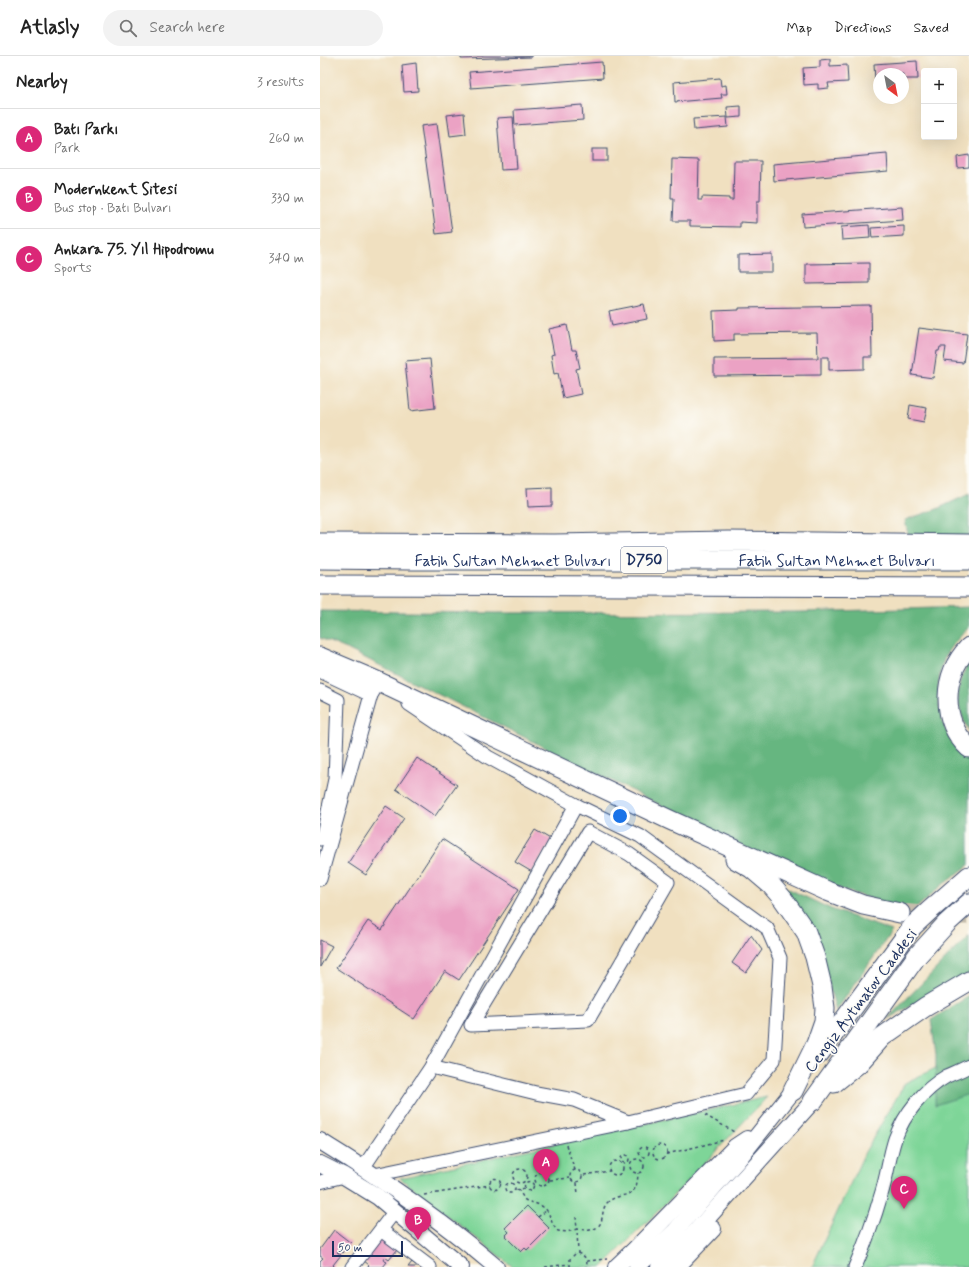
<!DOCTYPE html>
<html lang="en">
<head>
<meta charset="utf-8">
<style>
	:root { --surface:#fff; --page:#f2f2f2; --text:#222; --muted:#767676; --line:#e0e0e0; --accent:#db2777 }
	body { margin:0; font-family:Mynerve,sans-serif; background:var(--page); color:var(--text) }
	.controls { position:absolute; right:12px; top:12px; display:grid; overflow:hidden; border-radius:4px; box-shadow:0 4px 16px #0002 }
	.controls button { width:36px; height:36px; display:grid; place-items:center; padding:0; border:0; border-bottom:1px solid var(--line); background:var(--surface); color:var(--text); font:20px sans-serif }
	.compass { position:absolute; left:553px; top:12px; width:36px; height:36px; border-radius:50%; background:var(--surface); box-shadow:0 4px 16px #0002; rotate:148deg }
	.scale { position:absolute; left:12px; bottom:10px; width:71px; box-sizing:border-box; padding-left:4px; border:2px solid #1b2f5e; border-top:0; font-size:11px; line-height:14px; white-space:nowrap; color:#1b2f5e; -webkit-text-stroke:3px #fdfcf7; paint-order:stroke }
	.you { position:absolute; left:300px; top:760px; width:14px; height:14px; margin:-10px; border:3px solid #fff; border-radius:50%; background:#1a73e8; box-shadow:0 0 0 6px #1a73e833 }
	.badge { display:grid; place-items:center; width:26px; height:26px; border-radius:50%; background:var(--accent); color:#fff; font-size:13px; font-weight:700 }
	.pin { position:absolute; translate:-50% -33px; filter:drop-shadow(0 1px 2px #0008) }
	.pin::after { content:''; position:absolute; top:21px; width:14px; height:12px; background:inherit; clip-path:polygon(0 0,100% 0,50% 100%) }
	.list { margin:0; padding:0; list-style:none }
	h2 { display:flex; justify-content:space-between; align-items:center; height:52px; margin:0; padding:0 16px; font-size:17px }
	h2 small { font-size:13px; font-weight:400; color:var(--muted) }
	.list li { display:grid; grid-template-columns:26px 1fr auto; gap:12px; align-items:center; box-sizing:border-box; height:60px; padding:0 16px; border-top:1px solid var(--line) }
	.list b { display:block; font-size:15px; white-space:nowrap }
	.list p { margin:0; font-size:13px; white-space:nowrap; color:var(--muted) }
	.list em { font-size:13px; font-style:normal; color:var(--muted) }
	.icon { flex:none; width:22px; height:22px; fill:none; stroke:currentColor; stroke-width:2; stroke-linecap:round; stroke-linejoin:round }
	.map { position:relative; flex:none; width:649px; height:1211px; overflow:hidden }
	header { display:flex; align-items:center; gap:24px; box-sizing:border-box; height:56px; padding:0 20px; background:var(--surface); border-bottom:1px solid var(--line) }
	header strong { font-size:19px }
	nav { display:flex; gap:22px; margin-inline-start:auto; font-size:14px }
	.search { width:280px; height:36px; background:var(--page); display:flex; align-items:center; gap:10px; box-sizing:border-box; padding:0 14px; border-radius:22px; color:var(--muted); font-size:15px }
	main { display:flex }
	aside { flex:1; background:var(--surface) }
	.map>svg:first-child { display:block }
	.green { fill:#7ed598; stroke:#4c827b }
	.forest { fill:#66b680; stroke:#40726f }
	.building { fill:#eba2c4 }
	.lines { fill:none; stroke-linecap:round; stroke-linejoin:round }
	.highway-tunnel { stroke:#c5bdac; stroke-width:19; stroke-dasharray:19 10; stroke-linecap:butt }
	.minor-casing { stroke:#3b4a6d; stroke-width:15 }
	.major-casing { stroke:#3b4a6d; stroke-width:18 }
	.highway-casing { stroke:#3b4a6d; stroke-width:21 }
	.path { stroke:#3b4a6d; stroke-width:1.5; stroke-dasharray:3 3; stroke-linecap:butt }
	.minor { stroke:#fff; stroke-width:13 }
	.major { stroke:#fff; stroke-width:16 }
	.highway { stroke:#fff; stroke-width:19 }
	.labels { text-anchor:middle; stroke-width:3.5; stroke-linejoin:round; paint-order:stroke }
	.shield { fill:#fdfcf7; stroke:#5f6c8c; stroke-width:1 }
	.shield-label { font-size:15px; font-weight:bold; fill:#1b2f5e }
	.street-label { font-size:16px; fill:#1b2f5e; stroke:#fdfcf7 }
</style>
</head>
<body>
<header>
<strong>Atlasly</strong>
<div class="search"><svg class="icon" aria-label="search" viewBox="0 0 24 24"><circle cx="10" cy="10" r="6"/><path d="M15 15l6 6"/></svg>Search here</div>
<nav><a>Map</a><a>Directions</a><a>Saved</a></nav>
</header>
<main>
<aside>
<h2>Nearby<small>3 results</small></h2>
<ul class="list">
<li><span class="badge">A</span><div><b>Batı Parkı</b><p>Park</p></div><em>260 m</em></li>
<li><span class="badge">B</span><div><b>Modernkent Sitesi</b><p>Bus stop · Batı Bulvarı</p></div><em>330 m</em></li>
<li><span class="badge">C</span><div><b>Ankara 75. Yıl Hipodromu</b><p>Sports</p></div><em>340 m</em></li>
</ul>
</aside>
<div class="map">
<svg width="649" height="1211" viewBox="0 0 649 1211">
	<rect width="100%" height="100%" fill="#fdfcf7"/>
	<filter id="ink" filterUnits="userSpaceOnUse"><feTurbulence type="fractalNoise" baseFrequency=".025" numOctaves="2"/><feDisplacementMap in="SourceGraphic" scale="8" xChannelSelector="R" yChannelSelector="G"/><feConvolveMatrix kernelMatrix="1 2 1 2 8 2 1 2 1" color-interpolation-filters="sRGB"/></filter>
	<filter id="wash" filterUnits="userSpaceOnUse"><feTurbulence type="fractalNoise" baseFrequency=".012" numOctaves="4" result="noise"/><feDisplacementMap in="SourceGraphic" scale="16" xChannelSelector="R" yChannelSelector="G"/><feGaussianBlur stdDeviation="0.9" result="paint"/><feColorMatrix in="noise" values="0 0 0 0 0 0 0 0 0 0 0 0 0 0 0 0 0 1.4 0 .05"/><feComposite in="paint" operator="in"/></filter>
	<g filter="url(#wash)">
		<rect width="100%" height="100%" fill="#f0e0c0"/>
		<!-- green -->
		<g class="green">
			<polygon points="649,998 649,1211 492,1211 545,1096 585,1027 640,1000"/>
			<polygon points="447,1041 363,1130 282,1211 193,1211 80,1122"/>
		</g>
		<!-- forest -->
		<g class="forest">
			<polygon points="649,438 649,481 589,483 585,464 617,453"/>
			<path d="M649,551V571C642,579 632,588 627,597C610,630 618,682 649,704V809L621,830L592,856L496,825L437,797L29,594L0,582V555L175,557L480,556Z"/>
			<path d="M649,606V675C635,649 634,632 649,606Z"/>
			<polygon points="458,828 511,853 572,875 516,955 503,907"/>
			<polygon points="649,879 649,918 567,963"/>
			<polygon points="649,940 649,1038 615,1049 616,999 611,964"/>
		</g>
		<g id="blocks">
			<!-- building -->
			<g class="building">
				<polygon points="141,0 212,0 212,1 141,3"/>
				<polygon points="510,3 510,10 527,9 528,26 508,27 509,32 498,33 498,28 484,29 483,12 500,11 500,4"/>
				<polygon points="597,5 598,23 583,23 583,18 559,18 559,25 555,25 554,8"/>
				<polygon points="282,6 283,22 151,32 149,16"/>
				<polygon points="96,7 98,35 84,36 82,9"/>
				<polygon points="400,22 401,30 406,29 407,38 401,38 402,42 355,46 354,26"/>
				<polygon points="262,49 263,64 195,69 194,54"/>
				<polygon points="421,50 421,61 408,62 407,51"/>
				<polygon points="144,57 146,78 130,80 127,59"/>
				<polygon points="193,61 197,113 181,114 177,62"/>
				<polygon points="407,61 408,71 374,74 373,63"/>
				<polygon points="117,68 132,176 116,178 101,70"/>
				<rect x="272" y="93" width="15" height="12"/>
				<polygon points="567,98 568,115 454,125 453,108"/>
				<polygon points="649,99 649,111 638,112 637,101"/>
				<polygon points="352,103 379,104 378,144 382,144 382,141 409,142 409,144 413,144 414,105 441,105 440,145 437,145 437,167 420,166 420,171 370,170 370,165 353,165 354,143 351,143"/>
				<polygon points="582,151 583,164 483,171 482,158"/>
				<polygon points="549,169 550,182 522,184 521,171"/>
				<polygon points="584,170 584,180 552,182 551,172"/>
				<polygon points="452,198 452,216 418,216 418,199"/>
				<polygon points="549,207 549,227 486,228 486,208"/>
				<polygon points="324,248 327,263 292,270 289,255"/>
				<polygon points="551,250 552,301 544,301 544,313 509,314 509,301 501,301 501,319 394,320 394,303 498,302 497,277 414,278 414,284 394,285 393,255 419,254 419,252"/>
				<polygon points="247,269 252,294 256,294 260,312 256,313 261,338 243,342 238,317 234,318 231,299 234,298 229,273"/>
				<polygon points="599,272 647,278 643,307 624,305 626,291 620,291 619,295 617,295 613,322 592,319"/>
				<polygon points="110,303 115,352 90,355 85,305"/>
				<polygon points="590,349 607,352 604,366 588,363"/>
				<polygon points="232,431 232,450 208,451 207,432"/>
				<polygon points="97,702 137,729 115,760 76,733"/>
				<polygon points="66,750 84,762 46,819 28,807"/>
				<polygon points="215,774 232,784 212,816 195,806"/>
				<polygon points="122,783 199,833 139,924 125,915 94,963 16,912 48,865 62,874"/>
				<polygon points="431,879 442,894 426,917 412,907"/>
				<polygon points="0,884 12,890 0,911"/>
				<polygon points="207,1150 229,1172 207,1194 205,1192 201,1196 185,1180 189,1176 185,1172"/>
				<polygon points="14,1174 31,1187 23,1197 19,1194 17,1196 21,1199 13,1209 15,1211 0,1211 0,1205 3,1202 0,1200 0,1193"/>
				<polygon points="61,1181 77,1194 69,1204 65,1201 63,1204 67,1206 63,1211 47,1211 49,1209 43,1204"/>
				<polygon points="92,1206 99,1211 88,1211"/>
			</g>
		</g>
	</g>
	<g filter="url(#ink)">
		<use href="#blocks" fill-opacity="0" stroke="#3b4a6d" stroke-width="1"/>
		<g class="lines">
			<!-- highway-tunnel -->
			<polyline class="highway-tunnel" points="580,857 616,860 647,859"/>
			<defs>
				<g id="minor">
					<polyline points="0,615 51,639"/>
					<polyline points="0,635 18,644 15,723 3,779 0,783"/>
					<polyline points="89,648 168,701 256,749 320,780 447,872 460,902 454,1004 426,1038 308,1066 254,1044 216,1037 111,1011"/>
					<polygon points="268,776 309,798 348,826 268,964 151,969"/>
					<polyline points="0,823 51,639 59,626"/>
					<polyline points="43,1112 111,1011 256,749"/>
					<polyline points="54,1119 308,1066"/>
					<polyline points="0,1126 24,1120"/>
					<polyline points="61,1174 110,1211"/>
					<polyline points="32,1211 75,1155"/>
					<path d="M535,1211C545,1188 554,1164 561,1139C567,1121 569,1101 575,1083C584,1058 604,1033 627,1020C634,1017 642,1014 649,1010"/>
				</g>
				<g id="major">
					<path d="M0,1085C62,1123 121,1164 176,1211"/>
					<polyline points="0,1108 24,1120 58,1141 141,1211"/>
					<polyline points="296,1211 314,1194 415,1091 427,1083"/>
					<polyline points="317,1211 355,1175 417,1105 473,1035"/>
					<polyline points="339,1211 375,1176 493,1045"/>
					<polyline points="357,1211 393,1173"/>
				</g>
				<g id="highway">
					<polyline points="0,487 234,488 408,485 649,488"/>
					<path id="s1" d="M0,503L92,504H649"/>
					<polyline points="0,529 649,531"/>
					<path d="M649,591C622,619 620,664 649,692"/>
					<polyline points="0,601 59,626 350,764 507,835 543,849 580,857"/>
					<polyline points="415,803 431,812 451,829 463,843 486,876 495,901 502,930 505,952 504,965 496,988 473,1035"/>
					<polyline points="499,998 593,870 609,855 649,820"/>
					<polyline points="514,1027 539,1007 562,981 605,951 649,925"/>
					<polyline points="493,1045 597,900 627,867 649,847"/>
				</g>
			</defs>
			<!-- minor casing -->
			<use href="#minor" class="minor-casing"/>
			<!-- major casing -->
			<use href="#major" class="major-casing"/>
			<!-- highway casing -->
			<use href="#highway" class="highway-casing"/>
			<!-- path -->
			<g class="path">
				<polyline points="385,1059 414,1076"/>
				<polyline points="246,1089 255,1114"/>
				<circle cx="340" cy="1096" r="7"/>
				<circle cx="324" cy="1096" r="5"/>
				<polyline points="347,1098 404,1084"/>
				<circle cx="305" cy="1103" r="4"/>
				<circle cx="317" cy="1110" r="7"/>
				<circle cx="296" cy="1112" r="7"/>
				<circle cx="200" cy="1120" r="7"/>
				<circle cx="256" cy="1120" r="6"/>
				<circle cx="222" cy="1123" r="7"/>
				<polyline points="264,1119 289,1115"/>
				<circle cx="175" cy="1128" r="5.5"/>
				<polyline points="230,1124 250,1122"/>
				<circle cx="209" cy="1130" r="4.5"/>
				<polyline points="257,1127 258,1139"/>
				<circle cx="190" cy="1132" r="5"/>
				<path d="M198,1133L205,1144C211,1147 217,1147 223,1151C232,1157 229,1167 238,1175L247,1176L257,1173L256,1161"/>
				<polyline points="195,1134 205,1132"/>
				<polyline points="104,1139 170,1129"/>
				<polyline points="218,1161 227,1154"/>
				<path d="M258,1198L257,1173C261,1173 266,1175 270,1174C287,1171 279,1156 287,1147C301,1133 317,1148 318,1117"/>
				<polyline points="267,1205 287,1203"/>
				<polyline points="225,1211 249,1208"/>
				<path d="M250,1211V1203L256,1197C264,1198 269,1204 266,1211"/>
			</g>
			<!-- minor -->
			<use href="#minor" class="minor"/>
			<!-- major -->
			<use href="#major" class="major"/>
			<!-- highway -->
			<use href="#highway" class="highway"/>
		</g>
	</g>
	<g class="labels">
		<!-- shield labels -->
		<rect class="shield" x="301" y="491" width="46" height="26" rx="3"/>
		<g class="shield-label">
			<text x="324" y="509">D750</text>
		</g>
		<!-- street labels -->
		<g class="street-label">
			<text dy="6" stroke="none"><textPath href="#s1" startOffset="193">Fatih Sultan Mehmet Bulvarı</textPath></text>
			<text dy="6" stroke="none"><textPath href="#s1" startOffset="517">Fatih Sultan Mehmet Bulvarı</textPath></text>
			<text transform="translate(540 944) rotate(-53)" y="6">Cengiz Aytmatov Caddesi</text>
		</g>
	</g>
</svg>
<div class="controls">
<button>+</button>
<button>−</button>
</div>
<svg class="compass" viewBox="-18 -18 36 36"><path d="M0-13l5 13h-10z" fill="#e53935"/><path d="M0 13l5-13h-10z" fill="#767676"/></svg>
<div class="scale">50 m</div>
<div class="you"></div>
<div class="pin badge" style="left:226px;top:1126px">A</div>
<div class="pin badge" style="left:98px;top:1184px">B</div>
<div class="pin badge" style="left:584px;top:1153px">C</div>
</div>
</main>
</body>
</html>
